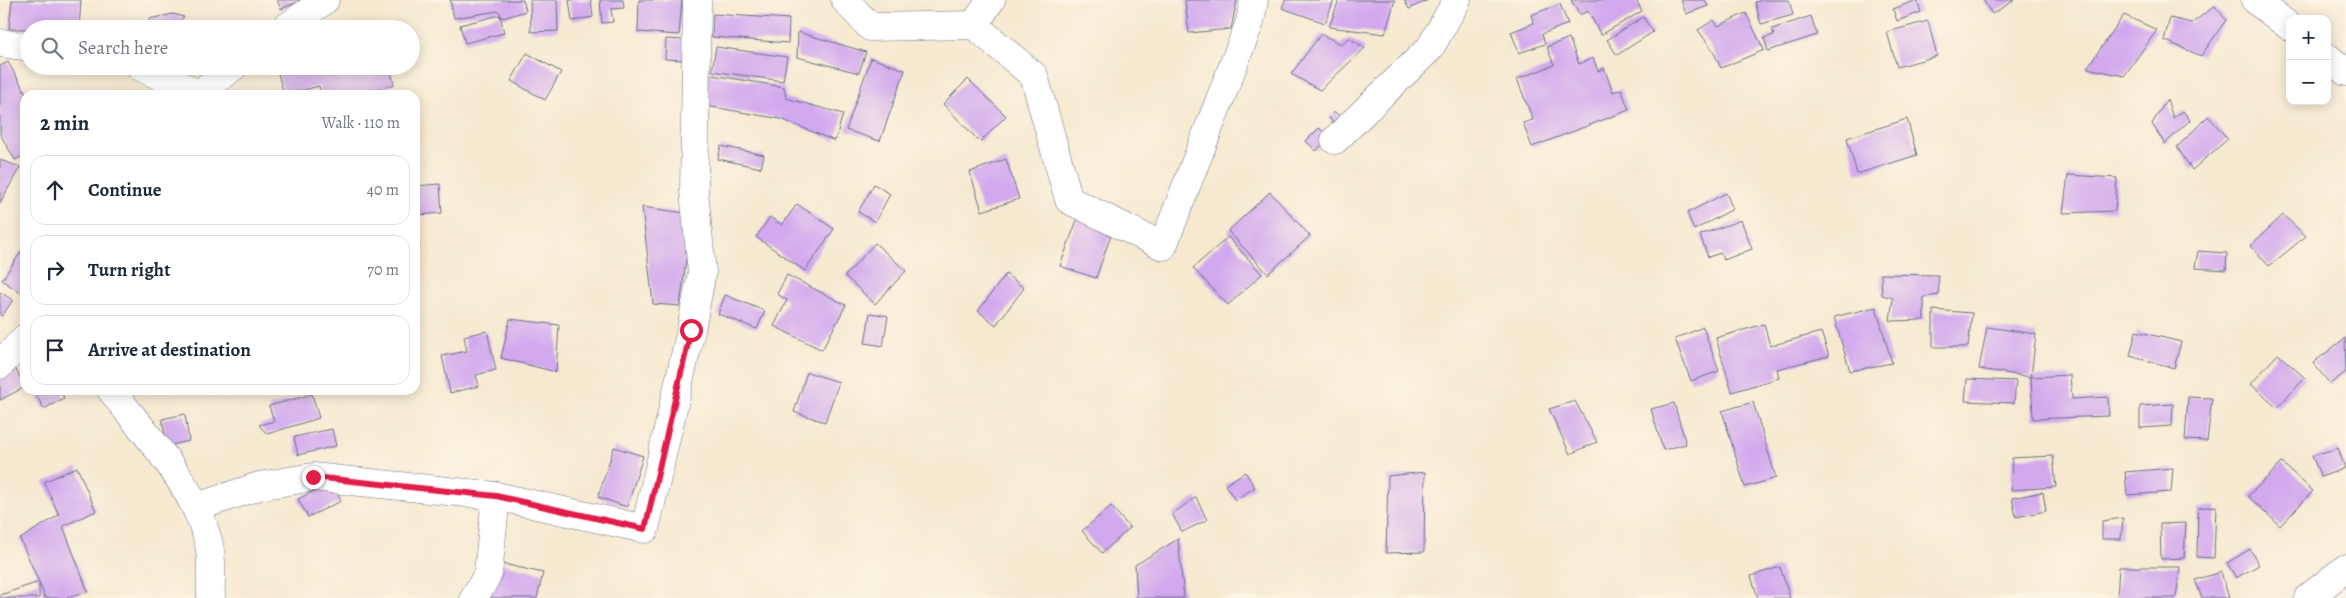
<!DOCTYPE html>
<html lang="en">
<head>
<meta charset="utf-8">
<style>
	:root { --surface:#fff; --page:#f6f6f7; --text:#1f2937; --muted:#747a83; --line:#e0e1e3 }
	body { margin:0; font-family:Alegreya,serif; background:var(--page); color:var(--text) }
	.controls { position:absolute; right:15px; top:15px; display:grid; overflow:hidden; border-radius:10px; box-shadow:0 2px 12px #0003 }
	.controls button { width:45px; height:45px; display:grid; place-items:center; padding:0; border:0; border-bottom:1px solid var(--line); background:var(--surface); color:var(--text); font:25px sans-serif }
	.stop { position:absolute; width:15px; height:15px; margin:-11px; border:4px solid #e11d48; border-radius:50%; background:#fff }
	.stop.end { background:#e11d48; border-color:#fff; box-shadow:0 1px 5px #0008 }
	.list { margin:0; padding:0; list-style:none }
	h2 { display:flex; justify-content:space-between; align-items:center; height:65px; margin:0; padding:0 20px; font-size:21px }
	h2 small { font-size:16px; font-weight:400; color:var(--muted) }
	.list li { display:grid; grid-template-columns:32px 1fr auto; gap:15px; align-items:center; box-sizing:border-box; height:70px; margin:0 10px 10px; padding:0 10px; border:1px solid var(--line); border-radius:15px }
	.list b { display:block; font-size:19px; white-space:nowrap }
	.list em { font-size:16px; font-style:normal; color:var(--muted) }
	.icon { flex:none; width:28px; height:28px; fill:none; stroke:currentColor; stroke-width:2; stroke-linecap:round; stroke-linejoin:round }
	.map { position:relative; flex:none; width:2346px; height:598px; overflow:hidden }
	.search { position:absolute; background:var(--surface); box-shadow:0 2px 12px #0003; left:20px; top:20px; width:400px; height:55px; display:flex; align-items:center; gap:12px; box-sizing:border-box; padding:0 18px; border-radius:28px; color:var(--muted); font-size:19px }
	.panel { position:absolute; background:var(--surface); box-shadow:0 2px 12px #0003; left:20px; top:90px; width:400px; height:305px; border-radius:15px }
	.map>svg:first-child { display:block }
	.building { fill:#d2a8ee }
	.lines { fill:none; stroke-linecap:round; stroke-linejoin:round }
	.minor-casing { stroke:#687086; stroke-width:29 }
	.minor { stroke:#fff; stroke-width:28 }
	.route { stroke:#e11d48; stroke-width:6 }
</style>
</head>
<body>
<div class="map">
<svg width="2346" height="598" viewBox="0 0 2346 598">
	<rect width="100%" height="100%" fill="#fcf5e5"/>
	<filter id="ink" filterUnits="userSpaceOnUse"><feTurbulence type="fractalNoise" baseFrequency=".02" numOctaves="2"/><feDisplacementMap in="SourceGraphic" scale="10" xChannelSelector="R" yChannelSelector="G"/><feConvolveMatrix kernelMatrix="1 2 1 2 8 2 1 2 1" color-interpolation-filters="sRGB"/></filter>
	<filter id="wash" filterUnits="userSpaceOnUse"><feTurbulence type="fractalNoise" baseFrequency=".0096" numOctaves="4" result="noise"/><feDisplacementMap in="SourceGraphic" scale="20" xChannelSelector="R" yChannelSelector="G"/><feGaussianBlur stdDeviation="1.12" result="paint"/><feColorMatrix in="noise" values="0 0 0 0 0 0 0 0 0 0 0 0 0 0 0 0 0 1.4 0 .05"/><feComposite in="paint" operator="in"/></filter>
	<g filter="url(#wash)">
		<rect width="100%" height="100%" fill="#f6e9d0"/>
		<g id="blocks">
			<!-- building -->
			<g class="building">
				<polygon points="12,0 81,0 79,29 9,29"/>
				<polygon points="277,0 303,0 281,9"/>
				<polygon points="450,0 523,0 526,11 503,18 498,11 454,18"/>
				<polygon points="530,0 557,0 558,31 531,32"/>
				<polygon points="569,0 591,0 593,17 572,21"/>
				<polygon points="600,0 623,0 624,8 611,9 613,22 602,23"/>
				<polygon points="639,0 682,0 679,35 638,32"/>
				<polygon points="1185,0 1237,0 1231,29 1189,33"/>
				<polygon points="1285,0 1334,0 1325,23 1282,8"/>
				<polygon points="1339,0 1395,0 1385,34 1329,27"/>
				<polygon points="1404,0 1428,0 1409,9"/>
				<polygon points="1571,0 1636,0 1642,11 1601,35 1588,11 1580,15"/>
				<polygon points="1681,0 1705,0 1708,6 1686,14"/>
				<polygon points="1762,0 1789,0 1793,15 1761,24 1755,2"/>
				<polygon points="1917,0 1921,12 1897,21 1893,9"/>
				<polygon points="1983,0 2015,0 1992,14"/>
				<polygon points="1560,4 1568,24 1542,34 1545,44 1519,53 1511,32 1534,23 1531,15"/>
				<polygon points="2215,6 2226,20 2201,56 2164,40 2170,18 2192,23"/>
				<polygon points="1746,13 1764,50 1721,68 1712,49 1698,30 1714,20 1718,26"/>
				<polygon points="173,14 184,17 180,20 181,29 149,29 149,19"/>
				<polygon points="713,14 789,19 788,43 712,37"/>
				<polygon points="500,15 504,33 465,43 460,25"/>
				<polygon points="2124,15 2157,30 2124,76 2087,68"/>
				<polygon points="1811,16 1817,35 1768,51 1764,38 1774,35 1772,29"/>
				<polygon points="1643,17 1653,32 1617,55 1607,40"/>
				<polygon points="1928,21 1937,56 1897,67 1887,32"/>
				<polygon points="798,32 866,52 859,73 797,57"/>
				<polygon points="1321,34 1341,44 1349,38 1365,48 1320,90 1291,74"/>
				<polygon points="1569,38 1579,64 1593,58 1598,71 1604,68 1613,92 1621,89 1629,110 1532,147 1523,123 1533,120 1517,79 1554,65 1547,47"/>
				<polygon points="666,39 685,40 684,60 665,59"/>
				<polygon points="716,47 787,57 783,81 712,71"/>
				<polygon points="527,53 561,72 545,100 511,81"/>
				<polygon points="871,58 905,70 880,141 846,130"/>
				<polygon points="8,62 27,95 25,155 15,160 0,134 0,66"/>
				<polygon points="276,66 390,66 394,85 349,95 321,95 319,86 284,95"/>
				<polygon points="706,74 784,87 786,98 843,114 835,141 781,119 706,106"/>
				<polygon points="968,79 1006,116 980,142 943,104"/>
				<polygon points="2167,99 2173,118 2183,111 2190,120 2165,144 2152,124"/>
				<polygon points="1335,112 1344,121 1337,127 1329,118"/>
				<polygon points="2208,116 2228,139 2192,170 2177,147"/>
				<polygon points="1907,119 1917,155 1857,174 1847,138"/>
				<polygon points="1319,128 1329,137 1316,151 1306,141"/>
				<polygon points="721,146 764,155 761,168 718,159"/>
				<polygon points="1006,159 1019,199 982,211 970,172"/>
				<polygon points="0,160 20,167 0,203"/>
				<polygon points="2068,175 2117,178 2115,211 2063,213"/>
				<polygon points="440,184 442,213 419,215 415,186"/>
				<polygon points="874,184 890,194 875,222 858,212"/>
				<polygon points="1270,192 1310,236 1268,274 1228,231"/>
				<polygon points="1726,193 1733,209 1694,230 1687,213"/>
				<polygon points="797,204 834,229 805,271 756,237 770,217 782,225"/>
				<polygon points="642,207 685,213 689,237 680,306 653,304"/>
				<polygon points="2283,215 2306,236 2269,266 2250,246"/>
				<polygon points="1077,220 1112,232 1096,278 1060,266"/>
				<polygon points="1741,220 1752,249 1724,260 1721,253 1708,257 1700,235"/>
				<polygon points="415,228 419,247 415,248"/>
				<polygon points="1228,237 1262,274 1228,305 1193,268"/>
				<polygon points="875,243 906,271 875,304 845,276"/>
				<polygon points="25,246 25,296 2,280"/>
				<polygon points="2198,251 2227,253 2226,270 2195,268"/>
				<polygon points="1006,274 1024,288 996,325 978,311"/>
				<polygon points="1881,274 1938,275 1939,295 1924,297 1924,320 1890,321 1893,298 1882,295"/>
				<polygon points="787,275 846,305 822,350 774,326 787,300 777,294"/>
				<polygon points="0,292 13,300 2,316 0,315"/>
				<polygon points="725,295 765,311 757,329 718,314"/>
				<polygon points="1876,307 1892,363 1850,371 1834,317"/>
				<polygon points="1933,310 1972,313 1968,347 1933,347"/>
				<polygon points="870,313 888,316 883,346 865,343"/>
				<polygon points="510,319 559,325 556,372 501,358"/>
				<polygon points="1764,324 1770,346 1821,332 1829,356 1777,369 1779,378 1732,392 1716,338"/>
				<polygon points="1703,327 1719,371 1691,381 1675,339"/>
				<polygon points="1987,327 2036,334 2031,377 1979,369"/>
				<polygon points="487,331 496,370 476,375 479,386 450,393 442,356 467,351 464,336"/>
				<polygon points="2136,331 2181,342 2174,368 2130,356"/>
				<polygon points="2345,338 2346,372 2330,384 2313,363"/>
				<polygon points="2278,354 2305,378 2277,408 2251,384"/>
				<polygon points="10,358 25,387 0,400 0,368"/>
				<polygon points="807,372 839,382 825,422 794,412"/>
				<polygon points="2070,375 2072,399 2108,397 2109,416 2033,419 2031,377"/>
				<polygon points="1967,379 2016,381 2014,403 1965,401"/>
				<polygon points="33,390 60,390 64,398 44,409"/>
				<polygon points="312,394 319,418 267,434 259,425 274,421 269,406"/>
				<polygon points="2188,397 2212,398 2207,441 2185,440"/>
				<polygon points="1575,401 1597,442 1570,454 1549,409"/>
				<polygon points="1753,402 1776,478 1745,487 1722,411"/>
				<polygon points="1674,403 1686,444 1663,450 1651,409"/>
				<polygon points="2173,404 2172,426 2140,428 2140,406"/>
				<polygon points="185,414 189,441 167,446 162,419"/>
				<polygon points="332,429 336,446 298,455 294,437"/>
				<polygon points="614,447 643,456 627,507 598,497"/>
				<polygon points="2338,448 2345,468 2321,477 2312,456"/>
				<polygon points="2053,456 2056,487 2011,490 2012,458"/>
				<polygon points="2282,463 2313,491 2280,526 2248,496"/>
				<polygon points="77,467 96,511 63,526 88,592 66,598 45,598 39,582 39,598 0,598 0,595 39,582 20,539 59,515 44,482"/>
				<polygon points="2173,468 2171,492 2127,495 2125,472"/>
				<polygon points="1245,472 1255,487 1235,500 1225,485"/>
				<polygon points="1425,472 1424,552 1386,553 1388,476"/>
				<polygon points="332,482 341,501 308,517 298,499"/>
				<polygon points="2043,492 2046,511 2016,517 2012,498"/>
				<polygon points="1196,497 1207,520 1182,532 1172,514"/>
				<polygon points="1111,506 1130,528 1102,553 1082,531"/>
				<polygon points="2216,506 2214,558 2197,557 2198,508"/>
				<polygon points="2123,518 2121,539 2102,539 2102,521"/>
				<polygon points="2186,523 2184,558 2161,559 2160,524"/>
				<polygon points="1178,539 1184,598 1137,598 1135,565"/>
				<polygon points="2250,549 2259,565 2236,578 2227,563"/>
				<polygon points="499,563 543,573 537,598 491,598"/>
				<polygon points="1780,567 1790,598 1758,598 1751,576"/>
				<polygon points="2119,567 2180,567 2176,598 2117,598"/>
				<polygon points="2221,572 2229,598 2202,598 2195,580"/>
			</g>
		</g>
	</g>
	<g filter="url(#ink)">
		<use href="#blocks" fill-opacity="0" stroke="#687086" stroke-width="1"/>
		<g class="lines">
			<defs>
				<g id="minor">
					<polyline points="845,0 870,27 974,25 1034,76 1069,200 1163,246 1250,22 1254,0"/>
					<polyline points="2255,0 2290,27"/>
					<polyline points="974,25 991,0"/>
					<polyline points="284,29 325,0"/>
					<polyline points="0,43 29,47"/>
					<polyline points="2327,57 2346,72"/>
					<polyline points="139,66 198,94"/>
					<polyline points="198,95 234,66"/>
					<polyline points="1335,140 1430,48 1457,0"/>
					<polyline points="0,365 25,338"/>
					<path d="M111,390C148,438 194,484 209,544C213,561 210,581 211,598"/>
					<polyline points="197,507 259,486 313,477 496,496 645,529 691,330 702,272 694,191 697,0"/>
					<polyline points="474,598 488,574 496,496"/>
					<polyline points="2308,598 2346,568"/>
				</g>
			</defs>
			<!-- minor casing -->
			<use href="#minor" class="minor-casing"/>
			<!-- minor -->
			<use href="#minor" class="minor"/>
		</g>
	</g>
	<g class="lines" filter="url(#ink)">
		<!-- route -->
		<polyline class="route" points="313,477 496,496 645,529 691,330"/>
	</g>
</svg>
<div class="controls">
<button>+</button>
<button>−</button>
</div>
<div class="stop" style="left:691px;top:330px"></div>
<div class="stop end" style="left:313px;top:477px"></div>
<div class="search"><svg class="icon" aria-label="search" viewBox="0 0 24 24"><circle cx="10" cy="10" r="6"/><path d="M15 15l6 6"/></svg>Search here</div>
<section class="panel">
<h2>2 min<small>Walk · 110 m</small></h2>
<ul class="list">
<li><svg class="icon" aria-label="ahead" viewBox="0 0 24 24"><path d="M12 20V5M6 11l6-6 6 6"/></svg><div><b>Continue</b></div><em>40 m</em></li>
<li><svg class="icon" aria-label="right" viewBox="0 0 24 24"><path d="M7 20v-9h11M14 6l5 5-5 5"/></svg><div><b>Turn right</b></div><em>70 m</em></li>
<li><svg class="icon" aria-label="arrive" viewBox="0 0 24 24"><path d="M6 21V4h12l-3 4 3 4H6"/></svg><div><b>Arrive at destination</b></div></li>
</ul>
</section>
</div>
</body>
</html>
